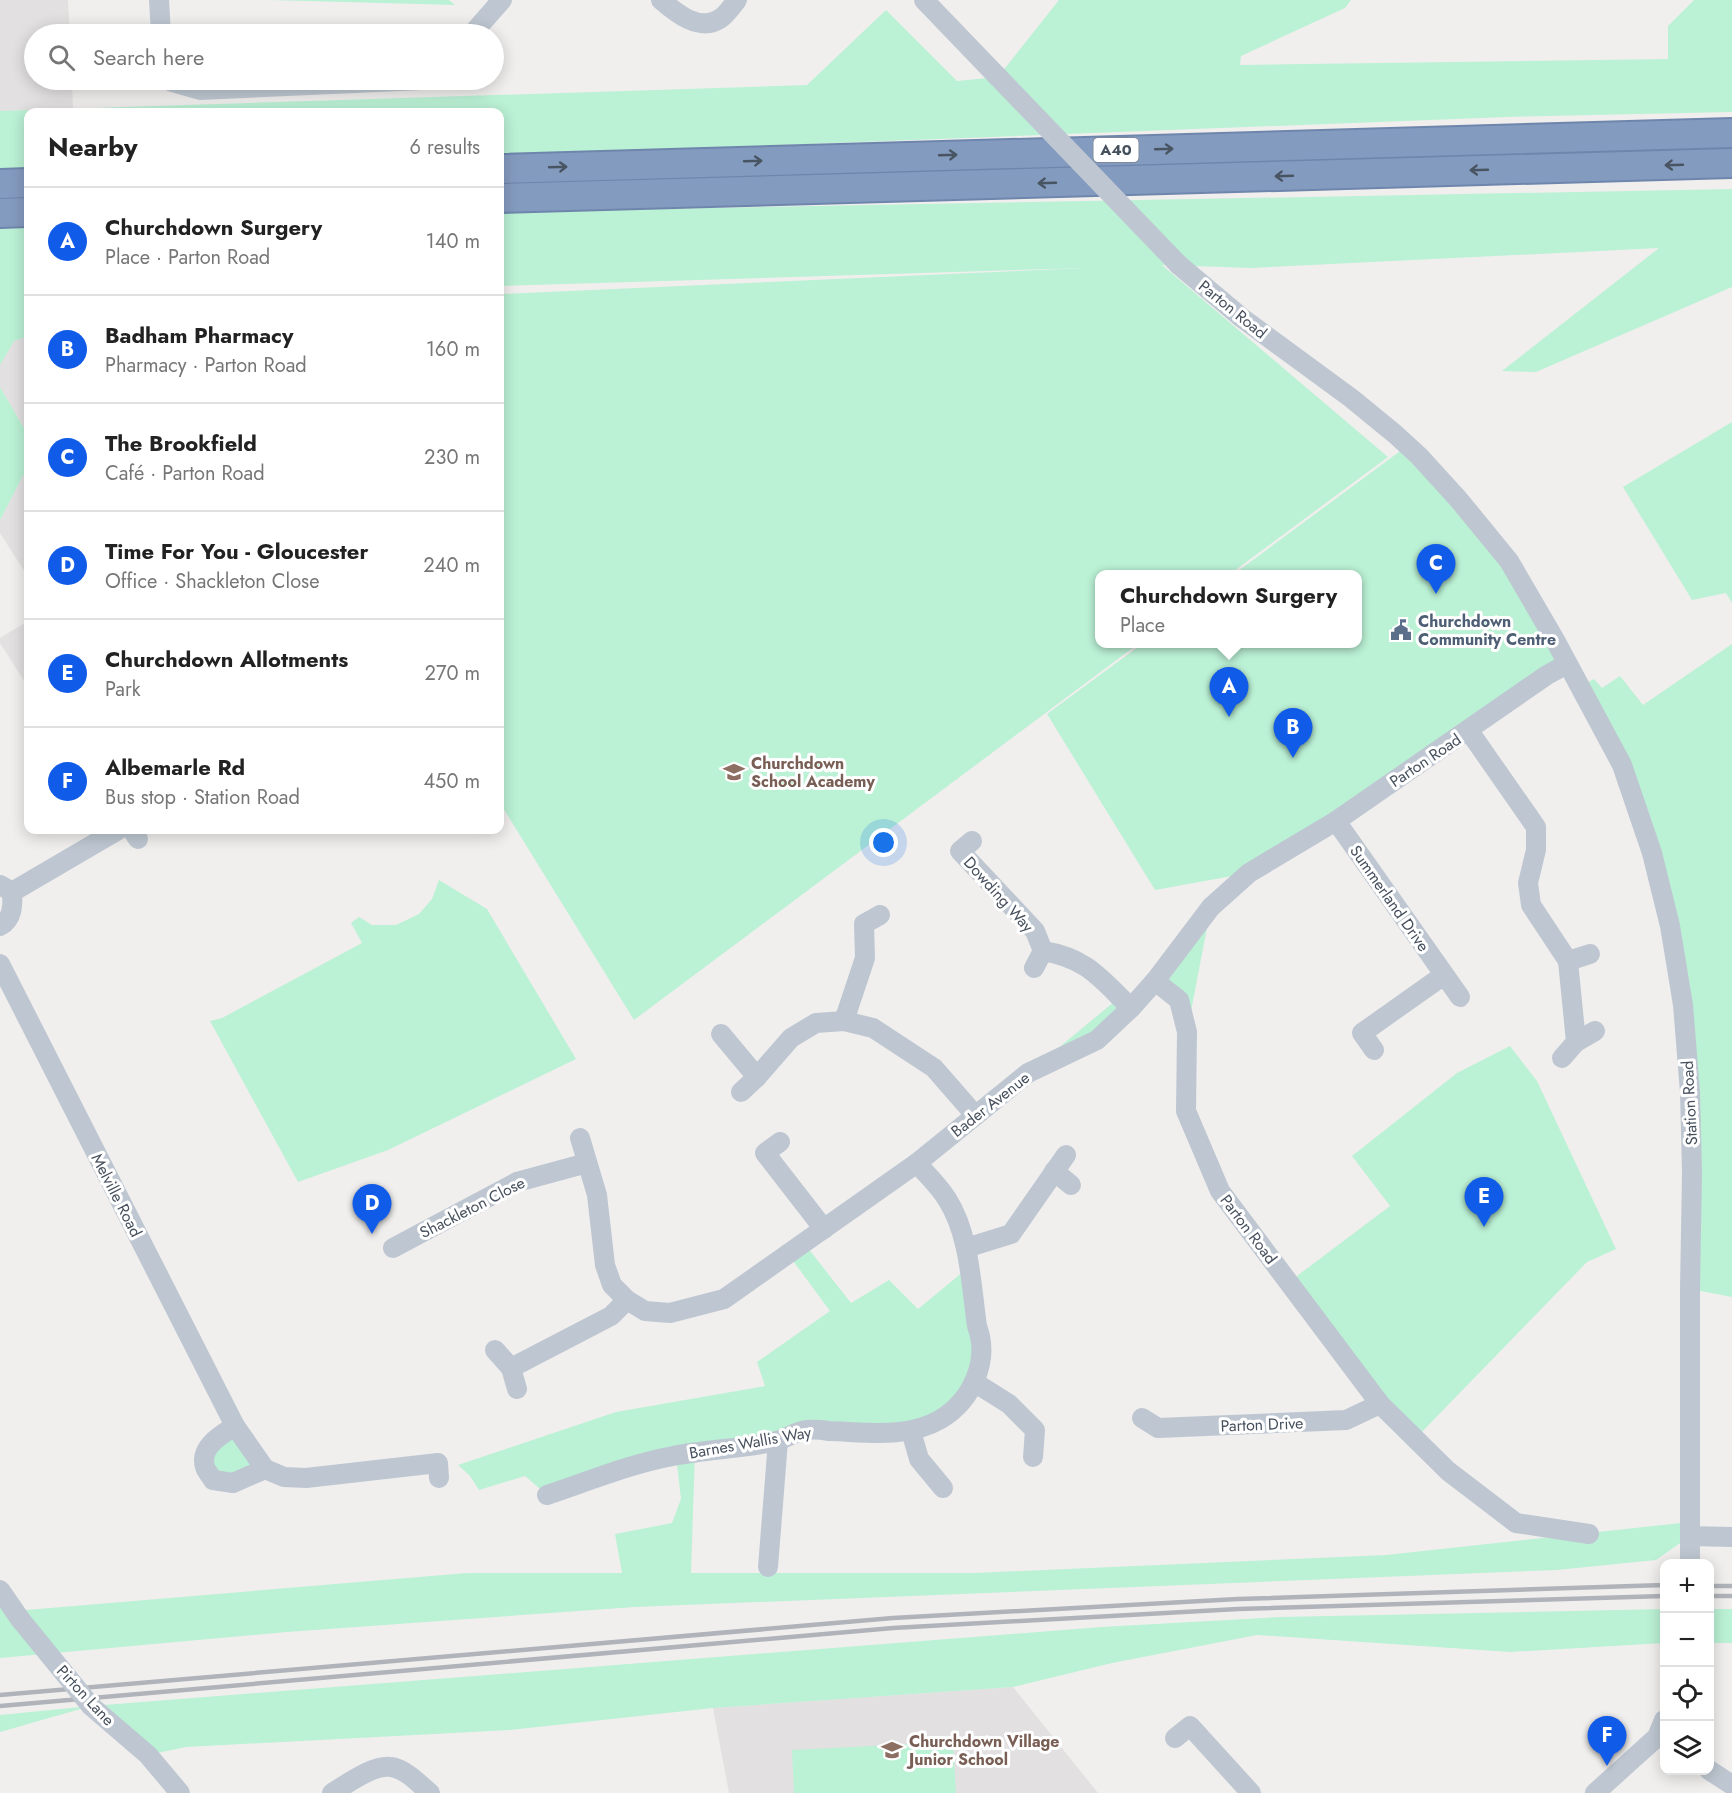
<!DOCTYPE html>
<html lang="en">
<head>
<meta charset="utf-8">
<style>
	:root { --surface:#fff; --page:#f2f2f2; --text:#222; --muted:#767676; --line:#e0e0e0; --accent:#115be9 }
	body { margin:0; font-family:Jost,sans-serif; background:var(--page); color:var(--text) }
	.controls { position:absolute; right:18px; bottom:18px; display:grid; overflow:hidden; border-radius:12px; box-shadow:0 3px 15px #0003 }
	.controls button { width:54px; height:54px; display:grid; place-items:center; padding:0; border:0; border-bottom:2px solid var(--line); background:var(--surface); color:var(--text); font:30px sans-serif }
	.you { position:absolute; left:884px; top:843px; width:21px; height:21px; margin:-15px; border:4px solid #fff; border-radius:50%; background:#1a73e8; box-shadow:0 0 0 9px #1a73e833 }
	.badge { display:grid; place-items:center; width:39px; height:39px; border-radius:50%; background:var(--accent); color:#fff; font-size:20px; font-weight:700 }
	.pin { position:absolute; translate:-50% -50px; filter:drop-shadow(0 2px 3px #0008) }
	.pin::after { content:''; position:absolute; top:32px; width:21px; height:18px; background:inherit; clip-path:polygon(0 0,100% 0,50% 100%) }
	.popup { position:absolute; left:1095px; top:570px; width:267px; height:78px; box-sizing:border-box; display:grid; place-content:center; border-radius:12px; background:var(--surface); filter:drop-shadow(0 2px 4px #0005); font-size:20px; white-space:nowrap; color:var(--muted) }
	.popup b { font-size:22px; color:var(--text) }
	.popup::after { content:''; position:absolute; left:50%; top:100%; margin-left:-12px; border:12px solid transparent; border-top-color:var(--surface) }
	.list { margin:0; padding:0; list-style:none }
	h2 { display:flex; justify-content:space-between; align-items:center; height:78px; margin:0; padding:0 24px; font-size:26px }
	h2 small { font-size:20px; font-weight:400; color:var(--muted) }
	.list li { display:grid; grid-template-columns:39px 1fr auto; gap:18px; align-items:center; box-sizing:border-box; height:108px; padding:0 24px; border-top:2px solid var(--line) }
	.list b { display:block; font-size:22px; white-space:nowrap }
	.list p { margin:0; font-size:20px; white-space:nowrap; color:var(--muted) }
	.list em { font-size:20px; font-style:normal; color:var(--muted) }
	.icon { flex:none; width:33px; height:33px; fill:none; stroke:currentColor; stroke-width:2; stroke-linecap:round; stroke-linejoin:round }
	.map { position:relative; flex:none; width:1732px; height:1793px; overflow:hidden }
	.search { position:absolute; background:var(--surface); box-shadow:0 3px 15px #0003; left:24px; top:24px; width:480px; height:66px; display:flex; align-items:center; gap:15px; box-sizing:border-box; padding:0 21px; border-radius:33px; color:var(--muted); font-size:22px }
	.panel { position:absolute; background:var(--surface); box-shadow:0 3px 15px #0003; left:24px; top:108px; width:480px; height:726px; border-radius:12px }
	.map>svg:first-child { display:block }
	.education { fill:#e2e0e0 }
	.green { fill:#bbf1d5 }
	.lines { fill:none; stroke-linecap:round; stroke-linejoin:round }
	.highway-casing { stroke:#6f86ac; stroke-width:32 }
	.minor { stroke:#bec7d1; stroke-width:20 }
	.highway { stroke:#849bc0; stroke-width:28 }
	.rail { stroke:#b0b3b9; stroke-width:4.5 }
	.minor-bridge { stroke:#bec7d1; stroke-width:20 }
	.oneway { stroke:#495462 }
	.labels { text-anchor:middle; stroke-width:6; stroke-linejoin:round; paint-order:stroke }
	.shield { fill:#fff; stroke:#7e848e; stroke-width:1.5 }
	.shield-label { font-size:15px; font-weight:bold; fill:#46505d }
	.street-label { font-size:16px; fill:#46505d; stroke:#fff }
	.service-label { font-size:16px; font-weight:bold; fill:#4e5e75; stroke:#fff; text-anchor:start }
	.education-label { font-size:16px; font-weight:bold; fill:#785e54; stroke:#fff; text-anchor:start }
</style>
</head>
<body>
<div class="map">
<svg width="1732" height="1793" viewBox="0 0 1732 1793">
	<rect width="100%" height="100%" fill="#f1efee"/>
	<!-- education -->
	<g class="education">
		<polygon points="0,0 68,0 70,34 34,34 34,80 72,80 73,109 0,111"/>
		<polygon points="28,336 28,435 0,387 0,365 14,340"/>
		<polygon points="28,466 28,577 0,533 0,520"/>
		<polygon points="28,621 28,687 0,643 0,638"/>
		<polygon points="1013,1687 1098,1793 729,1793 713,1708"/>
	</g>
	<!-- green -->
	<g class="green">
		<polygon points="270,0 449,0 455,5"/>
		<polygon points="1059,0 1351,0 1345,8 1241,56 1240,65 1668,59 1668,26 1694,0 1732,0 1732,112 1507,117 500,156 500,112 28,112 28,170 0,171 0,111 807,85 886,10 957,81 998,77"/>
		<polygon points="1732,189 1732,287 1536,372 1502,371 1659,248 1252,268 1162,265 1388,457 1230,574 1100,574 1100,644 1138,644 634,1020 500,803 500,294 1085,268 500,286 500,212"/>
		<polygon points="28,227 28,336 14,341 0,365 0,228"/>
		<polygon points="0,387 28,435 28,466 0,520"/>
		<polygon points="1732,422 1732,603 1726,593 1692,600 1623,487"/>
		<polygon points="1407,446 1459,500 1567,664 1249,873 1155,890 1047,714 1142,644 1358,644 1358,574 1234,574"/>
		<polygon points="1732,644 1732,1297 1690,1289 1690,1092 1652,853 1580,686 1594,679 1602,688 1620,676 1643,705"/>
		<polygon points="439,880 487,909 576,1059 388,1150 298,1182 210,1021 222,1018 362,943 351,923 359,917 372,925 396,925 419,914 432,899"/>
		<polygon points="1211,907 1187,1032 1155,981"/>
		<polygon points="1120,997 1131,1008 1028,1073"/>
		<polygon points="1510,1046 1537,1081 1616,1249 1587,1262 1415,1439 1289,1282 1390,1206 1352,1156 1457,1073"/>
		<polygon points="804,1243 851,1303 889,1280 918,1309 969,1267 983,1353 940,1419 805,1430 695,1452 691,1573 974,1573 1386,1555 1690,1522 1690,1536 1656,1560 1557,1570 635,1607 287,1632 0,1658 0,1590 14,1611 467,1573 622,1573 615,1534 672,1523 681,1499 676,1455 547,1495 525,1476 479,1490 470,1476 458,1465 616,1412 765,1386 757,1362 830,1311 788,1254"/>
		<polygon points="235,1426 265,1469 213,1480 207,1449"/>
		<polygon points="1664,1609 1664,1643 1510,1652 1257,1635 1112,1663 1013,1687 713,1708 510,1730 186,1747 148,1755 91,1706 0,1732 0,1715 91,1706 1101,1627 1280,1617"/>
		<rect x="1710" y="1609" width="22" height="34"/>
		<polygon points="953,1742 956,1793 794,1793 792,1750"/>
	</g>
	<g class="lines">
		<defs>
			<g id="highway">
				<polyline points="500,169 1732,133"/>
				<polyline points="0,184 28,183"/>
				<polyline points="500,198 1732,163"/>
				<polyline points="0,213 28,212"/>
			</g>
		</defs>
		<!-- highway casing -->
		<use href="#highway" class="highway-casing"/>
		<!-- minor -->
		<g class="minor">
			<polyline points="159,0 161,34"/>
			<path d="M661,0C676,13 700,33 721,18C727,14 732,6 737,0"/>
			<polyline points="924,0 998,77"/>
			<polyline points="472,34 502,0"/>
			<polyline points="171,80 172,82 200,90 422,80"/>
			<polyline points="1179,265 1242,318 1351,398 1395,434 1419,456 1459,500 1509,561 1555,640 1622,765 1652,853 1670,926 1683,1005 1690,1092 1692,1173 1690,1289 1690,1564"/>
			<polyline points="1469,731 1536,827 1536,850 1528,883 1531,905 1568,961 1576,1042 1562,1058"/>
			<polyline points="1336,821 1460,997"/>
			<polyline points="132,830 138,839"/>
			<polyline points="972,841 960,851 1035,931 1043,951"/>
			<path d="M0,885L12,892C13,905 13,919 0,926"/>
			<polyline points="12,892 118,830"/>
			<polyline points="1568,961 1590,954"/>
			<polyline points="0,964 235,1426 265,1469 284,1477 306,1478 438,1463 439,1478"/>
			<path d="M1034,968L1043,951C1087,958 1101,979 1131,1008"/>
			<polyline points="1155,981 1179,1000 1187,1032 1186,1111 1220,1191 1380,1404 1448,1471 1516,1523 1589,1534"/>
			<polyline points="844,1021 865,958 864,924 880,915"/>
			<polyline points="721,1034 757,1077 791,1038 816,1023 844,1021 873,1028 934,1068 975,1115"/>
			<polyline points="1576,1042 1595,1031"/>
			<polyline points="1374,1050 1362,1033 1444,975"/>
			<polyline points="741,1092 757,1077"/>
			<polyline points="580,1138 597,1195 605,1265 612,1285 627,1300 645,1311 670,1313 724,1299 917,1163 1028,1073 1097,1040 1131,1008 1155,981 1211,907 1249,873 1336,821 1547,675 1567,664"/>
			<polyline points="780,1142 765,1153 824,1229"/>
			<polyline points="1054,1171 1071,1185"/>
			<polyline points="393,1248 517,1182 587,1163"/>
			<polyline points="966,1248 1011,1234 1066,1155"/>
			<polyline points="495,1350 511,1368 611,1316 627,1300"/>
			<polyline points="511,1368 517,1389"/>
			<polyline points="974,1382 1009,1404 1035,1430 1033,1457"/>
			<polyline points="1142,1418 1158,1428 1346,1420 1380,1404"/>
			<path d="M235,1426C221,1435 199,1447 205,1467C206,1471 211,1476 213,1480L233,1483L265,1469"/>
			<polyline points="911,1431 919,1459 943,1488"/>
			<path d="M547,1495C589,1481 630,1464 673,1456C707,1449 743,1449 777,1441C787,1438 796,1431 807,1430C814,1429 822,1430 829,1431C866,1432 907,1439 941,1419C972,1400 990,1361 977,1326C971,1285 970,1235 947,1199C939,1186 927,1175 917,1163"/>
			<polyline points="1690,1536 1732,1537"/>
			<polyline points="768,1567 778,1441"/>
			<polyline points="0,1590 20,1619"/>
			<polyline points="91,1706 148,1755 180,1793"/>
			<polyline points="1175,1738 1190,1726 1251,1793"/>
			<polyline points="1709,1770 1732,1785"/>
			<path d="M332,1793C347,1784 374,1764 391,1767C406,1769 419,1784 430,1793"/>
			<polyline points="1595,1793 1657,1737 1664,1720"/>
		</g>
		<!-- highway -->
		<use href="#highway" class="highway"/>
		<!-- rail -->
		<g class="rail">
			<polyline points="1710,1586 1732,1586"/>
			<polyline points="1710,1596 1732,1596"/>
			<polyline points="0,1695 893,1618 1238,1599 1664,1585"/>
			<polyline points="0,1706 893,1628 1238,1609 1664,1596"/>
		</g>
		<!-- minor-bridge -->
		<g class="minor-bridge">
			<polyline points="998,77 1179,265"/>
			<polyline points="20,1619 91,1706"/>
		</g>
	</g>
	<!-- one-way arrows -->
	<defs><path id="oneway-shaft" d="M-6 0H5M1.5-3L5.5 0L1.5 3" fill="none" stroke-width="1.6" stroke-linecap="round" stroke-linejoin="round" transform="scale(1.5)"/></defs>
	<g class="oneway">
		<use href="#oneway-shaft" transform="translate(1164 149) rotate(-2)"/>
		<use href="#oneway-shaft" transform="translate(948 155) rotate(-2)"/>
		<use href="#oneway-shaft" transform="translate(753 161) rotate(-2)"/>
		<use href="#oneway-shaft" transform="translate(1674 165) rotate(178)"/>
		<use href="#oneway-shaft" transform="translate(558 167) rotate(-2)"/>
		<use href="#oneway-shaft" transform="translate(1479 170) rotate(178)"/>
		<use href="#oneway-shaft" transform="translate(1284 176) rotate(178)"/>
		<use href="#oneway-shaft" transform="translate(1047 183) rotate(178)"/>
	</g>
	<!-- icons -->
	<defs>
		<symbol id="civic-bare" viewBox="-9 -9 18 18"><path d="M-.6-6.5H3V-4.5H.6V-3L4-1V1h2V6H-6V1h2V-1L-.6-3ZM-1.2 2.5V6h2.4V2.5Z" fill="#5c6f8a" stroke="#fff" stroke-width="2.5" paint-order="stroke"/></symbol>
		<symbol id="school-bare" viewBox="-9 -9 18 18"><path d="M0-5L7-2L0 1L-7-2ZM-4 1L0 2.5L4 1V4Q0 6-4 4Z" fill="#8d6e63" stroke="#fff" stroke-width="2.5" paint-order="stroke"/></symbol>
	</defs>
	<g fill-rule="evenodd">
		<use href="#civic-bare" x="1386" y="615" width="30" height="30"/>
		<use href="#school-bare" x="719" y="757" width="30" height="30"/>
		<use href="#school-bare" x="877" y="1735" width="30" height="30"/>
	</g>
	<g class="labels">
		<!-- shield labels -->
		<rect class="shield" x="1093.5" y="138" width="45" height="24" rx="4.5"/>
		<g class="shield-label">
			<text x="1116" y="155">A40</text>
		</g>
		<!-- street labels -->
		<g class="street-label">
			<text transform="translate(1233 309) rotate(39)" y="6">Parton Road</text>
			<text transform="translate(1425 760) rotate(-34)" y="6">Parton Road</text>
			<text transform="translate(999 894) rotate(48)" y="6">Dowding Way</text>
			<text transform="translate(1390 898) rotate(55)" y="6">Summerland Drive</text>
			<text transform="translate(1689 1103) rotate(-93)" y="6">Station Road</text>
			<text transform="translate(990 1104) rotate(-38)" y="6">Bader Avenue</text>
			<text transform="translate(117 1195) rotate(63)" y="6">Melville Road</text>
			<text transform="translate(472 1207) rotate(-27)" y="6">Shackleton Close</text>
			<text transform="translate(1249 1229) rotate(53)" y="6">Parton Road</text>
			<text transform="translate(1262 1424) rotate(-2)" y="6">Parton Drive</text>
			<text transform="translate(750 1442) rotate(-10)" y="6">Barnes Wallis Way</text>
			<text transform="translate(86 1695) rotate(47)" y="6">Pirton Lane</text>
		</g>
		<!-- service labels -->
		<g class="service-label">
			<text x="1418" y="627">Churchdown<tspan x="1418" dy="18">Community Centre</tspan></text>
		</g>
		<!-- education labels -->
		<g class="education-label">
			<text x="751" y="769">Churchdown<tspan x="751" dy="18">School Academy</tspan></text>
			<text x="909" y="1747">Churchdown Village<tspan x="909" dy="18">Junior School</tspan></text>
		</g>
	</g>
</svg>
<div class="controls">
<button>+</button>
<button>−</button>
<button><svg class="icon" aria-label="locate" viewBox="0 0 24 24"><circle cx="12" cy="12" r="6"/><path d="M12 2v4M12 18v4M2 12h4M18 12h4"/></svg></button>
<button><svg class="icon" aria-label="layers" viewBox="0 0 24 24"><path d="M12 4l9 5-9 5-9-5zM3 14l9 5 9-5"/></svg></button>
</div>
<div class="you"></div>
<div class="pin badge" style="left:1229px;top:717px">A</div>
<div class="popup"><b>Churchdown Surgery</b>Place</div>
<div class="pin badge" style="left:1293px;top:758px">B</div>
<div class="pin badge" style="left:1436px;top:594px">C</div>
<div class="pin badge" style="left:372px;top:1234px">D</div>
<div class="pin badge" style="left:1484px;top:1227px">E</div>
<div class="pin badge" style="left:1607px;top:1766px">F</div>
<div class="search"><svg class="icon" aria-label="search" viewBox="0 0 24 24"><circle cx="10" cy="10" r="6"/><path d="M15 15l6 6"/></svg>Search here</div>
<section class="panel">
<h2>Nearby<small>6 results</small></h2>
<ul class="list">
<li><span class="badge">A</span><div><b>Churchdown Surgery</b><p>Place · Parton Road</p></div><em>140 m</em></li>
<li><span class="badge">B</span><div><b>Badham Pharmacy</b><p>Pharmacy · Parton Road</p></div><em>160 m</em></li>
<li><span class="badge">C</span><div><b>The Brookfield</b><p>Café · Parton Road</p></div><em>230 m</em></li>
<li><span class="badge">D</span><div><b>Time For You - Gloucester</b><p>Office · Shackleton Close</p></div><em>240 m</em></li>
<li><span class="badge">E</span><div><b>Churchdown Allotments</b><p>Park</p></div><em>270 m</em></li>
<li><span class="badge">F</span><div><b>Albemarle Rd</b><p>Bus stop · Station Road</p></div><em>450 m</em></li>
</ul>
</section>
</div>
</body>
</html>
